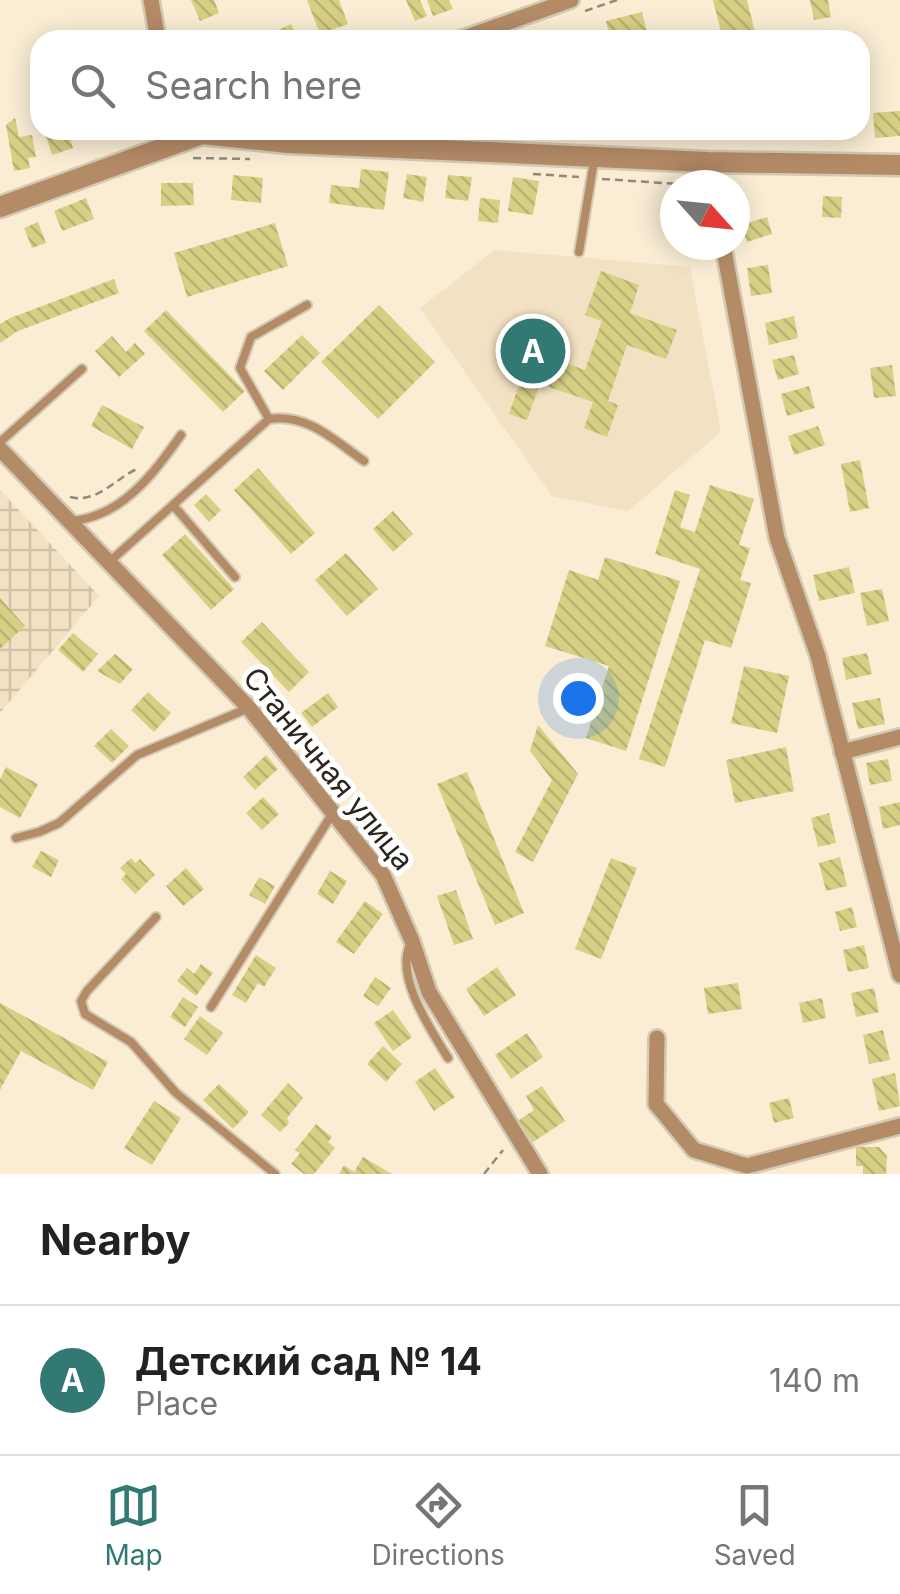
<!DOCTYPE html>
<html lang="en">
<head>
<meta charset="utf-8">
<style>
	:root { --surface:#fff; --page:#f6f6f6; --text:#222; --muted:#767676; --line:#e0e0e0; --accent:#317972 }
	body { margin:0; font-family:Inter,sans-serif; background:var(--page); color:var(--text) }
	.compass { position:absolute; left:660px; top:170px; width:90px; height:90px; border-radius:50%; background:var(--surface); box-shadow:0 5px 25px #0003; rotate:117deg }
	.you { position:absolute; left:578px; top:698px; width:35px; height:35px; margin:-25px; border:8px solid #fff; border-radius:50%; background:#1a73e8; box-shadow:0 0 0 15px #1a73e833 }
	.badge { display:grid; place-items:center; width:65px; height:65px; border-radius:50%; background:var(--accent); color:#fff; font-size:32px; font-weight:700 }
	.pin { position:absolute; translate:-50% -50%; border:5px solid #fff; box-shadow:0 2px 10px #0006 }
	.list { margin:0; padding:0; list-style:none }
	h2 { display:flex; justify-content:space-between; align-items:center; height:130px; margin:0; padding:0 40px; font-size:42px }
	h2 small { font-size:32px; font-weight:400; color:var(--muted) }
	.list li { display:grid; grid-template-columns:65px 1fr auto; gap:30px; align-items:center; box-sizing:border-box; height:150px; padding:0 40px; border-top:2px solid var(--line) }
	.list b { display:block; font-size:38px; white-space:nowrap }
	.list p { margin:0; font-size:32px; white-space:nowrap; color:var(--muted) }
	.list em { font-size:32px; font-style:normal; color:var(--muted) }
	.icon { flex:none; width:55px; height:55px; fill:none; stroke:currentColor; stroke-width:2; stroke-linecap:round; stroke-linejoin:round }
	.map { position:relative; flex:none; width:900px; height:1174px; overflow:hidden }
	.search { position:absolute; background:var(--surface); box-shadow:0 5px 25px #0003; left:30px; right:30px; top:30px; height:110px; display:flex; align-items:center; gap:25px; box-sizing:border-box; padding:0 35px; border-radius:30px; color:var(--muted); font-size:38px }
	.sheet { height:280px; background:var(--surface) }
	nav { display:flex; justify-content:space-around; align-items:center; box-sizing:border-box; height:140px; border-top:2px solid var(--line); background:var(--surface); font-size:28px; color:var(--muted) }
	nav a { display:grid; justify-items:center; gap:5px }
	nav .on { color:var(--accent) }
	.map>svg:first-child { display:block }
	.built { fill:#f3e1c3 }
	.industrial { fill:url(#industrial-grid) }
	.building { fill:url(#building-back-hatch) }
	.lines { fill:none; stroke-linecap:round; stroke-linejoin:round }
	.service-casing { stroke:#d5c9b3; stroke-width:12 }
	.minor-casing { stroke:#d5c9b3; stroke-width:20 }
	.tertiary-casing { stroke:#d5c9b3; stroke-width:25 }
	.path { stroke:#928978; stroke-width:2.5; stroke-dasharray:8 5; stroke-linecap:butt }
	.service { stroke:#b48b67; stroke-width:8 }
	.minor { stroke:#b48b67; stroke-width:15 }
	.tertiary { stroke:#b48b67; stroke-width:20 }
	.labels { text-anchor:middle; stroke-width:10; stroke-linejoin:round; paint-order:stroke }
	.street-label { font-size:30px; fill:#2c271e; stroke:#fff }
</style>
</head>
<body>
<div class="map">
<svg width="900" height="1174" viewBox="0 0 900 1174">
	<defs>
		<pattern id="industrial-grid" width="8" height="8" patternUnits="userSpaceOnUse" patternTransform="scale(2.5)"><rect width="8" height="8" fill="#f3e1c3"/><path d="M0 4h8M4 0v8" fill="none" stroke="#d0c1a7"/></pattern>
		<pattern id="building-back-hatch" width="6" height="6" patternUnits="userSpaceOnUse" patternTransform="scale(2.5)"><rect width="6" height="6" fill="#d7d084"/><path d="M-1 5l2 2M0 0l6 6M5-1l2 2" fill="none" stroke="#b9b372"/></pattern>
	</defs>
	<rect width="100%" height="100%" fill="#faedd4"/>
	<!-- built -->
	<polygon class="built" points="495,250 690,267 721,432 628,511 552,496 420,308"/>
	<!-- industrial -->
	<polygon class="industrial" points="0,490 99,596 0,713"/>
	<!-- building -->
	<g class="building">
		<polygon points="191,0 214,0 219,13 200,21"/>
		<polygon points="307,0 339,0 348,24 320,34"/>
		<polygon points="406,0 420,0 427,16 415,21"/>
		<polygon points="427,0 449,0 453,9 433,16"/>
		<polygon points="713,0 747,0 757,40 723,40"/>
		<polygon points="810,0 828,0 831,17 814,20"/>
		<polygon points="642,12 649,40 611,40 606,21"/>
		<polygon points="291,24 299,40 276,40 272,33"/>
		<polygon points="900,111 900,136 875,138 873,113"/>
		<polygon points="15,118 19,137 32,135 36,157 28,158 30,168 14,171 6,125"/>
		<polygon points="44,130 67,130 73,148 52,155"/>
		<polygon points="361,169 389,172 384,210 329,203 331,185 359,188"/>
		<polygon points="407,174 427,177 423,202 403,198"/>
		<polygon points="233,175 263,178 261,203 231,200"/>
		<polygon points="448,175 472,177 468,201 445,198"/>
		<polygon points="513,177 539,181 533,215 508,211"/>
		<polygon points="161,183 193,183 194,205 161,206"/>
		<polygon points="823,196 842,197 841,218 822,217"/>
		<polygon points="86,198 94,219 62,231 54,211"/>
		<polygon points="480,198 500,200 498,223 478,221"/>
		<polygon points="767,217 772,234 747,242 741,225"/>
		<polygon points="38,222 46,243 32,248 24,228"/>
		<polygon points="275,223 288,266 187,297 174,253"/>
		<polygon points="768,265 772,293 751,296 747,268"/>
		<polygon points="601,271 639,285 630,313 677,330 666,359 627,345 608,401 618,405 607,437 584,428 593,402 540,384 527,420 509,414 525,367 509,361 523,323 558,336 551,358 585,370 602,321 585,315"/>
		<polygon points="114,279 119,293 18,331 0,343 0,324 10,318"/>
		<polygon points="379,305 435,362 378,419 321,362"/>
		<polygon points="166,310 245,391 223,412 144,331"/>
		<polygon points="794,316 798,338 769,345 765,323"/>
		<polygon points="302,335 320,353 283,390 264,371"/>
		<polygon points="112,336 126,352 135,343 145,354 119,377 95,351"/>
		<polygon points="794,355 799,374 778,380 772,360"/>
		<polygon points="892,365 896,396 874,398 870,368"/>
		<polygon points="809,386 815,408 787,416 781,394"/>
		<polygon points="102,405 144,427 132,449 91,426"/>
		<polygon points="818,426 825,445 794,455 788,436"/>
		<polygon points="860,460 869,508 850,512 841,464"/>
		<polygon points="258,468 315,533 291,554 234,490"/>
		<polygon points="710,485 754,499 739,545 750,548 740,580 751,583 731,648 705,640 665,767 639,759 700,569 655,554 675,490 690,495 680,527 695,532"/>
		<polygon points="206,494 221,510 209,522 194,505"/>
		<polygon points="393,511 413,534 393,552 373,529"/>
		<polygon points="185,534 234,589 211,610 162,555"/>
		<polygon points="346,553 378,589 347,616 315,580"/>
		<polygon points="605,557 680,581 626,751 586,738 609,666 545,646 569,570 598,580"/>
		<polygon points="849,567 855,593 819,601 813,575"/>
		<polygon points="882,589 889,621 867,626 860,593"/>
		<polygon points="0,598 25,626 0,649"/>
		<polygon points="262,622 309,672 289,692 241,642"/>
		<polygon points="73,633 98,654 83,672 58,650"/>
		<polygon points="867,653 872,674 846,680 842,658"/>
		<polygon points="115,654 133,669 120,684 97,671"/>
		<polygon points="744,666 789,676 777,733 731,723"/>
		<polygon points="148,692 171,713 154,732 131,710"/>
		<polygon points="328,693 338,707 312,727 301,713"/>
		<polygon points="880,698 885,724 858,729 852,703"/>
		<polygon points="538,725 578,774 533,862 515,852 552,780 530,751"/>
		<polygon points="111,729 129,746 112,763 94,746"/>
		<polygon points="786,747 794,791 735,803 726,760"/>
		<polygon points="266,755 278,769 255,790 243,777"/>
		<polygon points="888,759 892,781 870,785 866,763"/>
		<polygon points="6,767 38,784 20,818 0,807 0,779"/>
		<polygon points="467,772 524,913 495,925 437,784"/>
		<polygon points="263,797 279,814 262,830 246,813"/>
		<polygon points="900,802 900,825 883,829 879,807"/>
		<polygon points="829,813 836,843 818,847 811,818"/>
		<polygon points="41,851 59,860 51,877 32,867"/>
		<polygon points="840,857 847,886 826,891 819,863"/>
		<polygon points="131,858 135,863 140,859 155,875 135,894 121,879 126,874 120,868"/>
		<polygon points="611,858 637,868 601,959 575,949"/>
		<polygon points="186,868 204,889 183,906 166,886"/>
		<polygon points="330,871 347,881 333,904 317,894"/>
		<polygon points="259,877 275,886 265,904 249,895"/>
		<polygon points="456,890 473,939 454,945 437,896"/>
		<polygon points="365,901 383,914 354,954 336,942"/>
		<polygon points="852,907 857,927 840,931 835,912"/>
		<polygon points="864,945 869,968 848,972 843,950"/>
		<polygon points="256,955 276,968 264,987 258,983 246,1003 232,995"/>
		<polygon points="201,964 213,973 196,996 177,981 187,968 194,974"/>
		<polygon points="497,967 516,995 484,1016 466,989"/>
		<polygon points="375,977 391,988 378,1006 363,996"/>
		<polygon points="738,983 742,1009 708,1014 704,988"/>
		<polygon points="874,988 879,1012 856,1017 851,993"/>
		<polygon points="183,997 198,1007 185,1027 170,1017"/>
		<polygon points="822,998 826,1018 803,1023 799,1003"/>
		<polygon points="0,1003 108,1062 93,1090 21,1051 0,1090"/>
		<polygon points="393,1010 412,1037 393,1051 374,1023"/>
		<polygon points="200,1016 223,1033 207,1055 184,1039"/>
		<polygon points="883,1030 890,1060 869,1064 863,1035"/>
		<polygon points="527,1033 543,1057 511,1079 495,1055"/>
		<polygon points="383,1046 402,1064 386,1082 367,1064"/>
		<polygon points="435,1068 455,1097 434,1111 415,1082"/>
		<polygon points="895,1073 900,1106 879,1111 872,1079"/>
		<polygon points="288,1083 303,1098 287,1118 289,1123 280,1132 261,1115"/>
		<polygon points="219,1084 249,1112 233,1129 203,1100"/>
		<polygon points="542,1086 565,1121 530,1144 516,1122 534,1110 526,1096"/>
		<polygon points="789,1098 794,1118 774,1123 769,1103"/>
		<polygon points="154,1101 181,1118 152,1165 124,1148"/>
		<polygon points="316,1124 332,1137 328,1142 335,1148 314,1174 304,1174 291,1164 300,1153 295,1150"/>
		<polygon points="856,1147 879,1147 887,1156 886,1174 863,1174 863,1166 856,1166"/>
		<polygon points="363,1157 392,1174 339,1174 344,1165 354,1172"/>
	</g>
	<g class="lines">
		<defs>
			<g id="service">
				<polyline points="579,252 594,161"/>
				<polyline points="269,419 240,368 251,337 307,305"/>
				<polyline points="0,442 82,369"/>
				<polyline points="173,505 235,577"/>
				<path d="M72,521C123,516 153,474 181,435"/>
				<path d="M107,564L269,419C307,413 334,440 364,461"/>
				<polyline points="16,838 39,832 59,823 137,755 249,708"/>
				<polyline points="156,917 87,991 81,1001 85,1014 131,1042 176,1093 275,1174"/>
				<path d="M410,945C395,977 431,1030 448,1058"/>
				<polyline points="211,1007 334,811"/>
			</g>
			<g id="minor">
				<polyline points="151,0 158,40"/>
				<polyline points="458,40 571,0"/>
				<polyline points="707,162 711,185"/>
				<polyline points="723,245 777,538 818,656 900,975"/>
				<polyline points="0,449 249,708 383,875 412,941 429,992 540,1174"/>
				<polyline points="842,752 900,737"/>
				<polyline points="657,1038 656,1104 694,1150 747,1166 900,1126"/>
			</g>
			<polyline id="tertiary" points="0,207 202,134 288,143 707,162 900,165"/>
		</defs>
		<!-- service casing -->
		<use href="#service" class="service-casing"/>
		<!-- minor casing -->
		<use href="#minor" class="minor-casing"/>
		<!-- tertiary casing -->
		<use href="#tertiary" class="tertiary-casing"/>
		<!-- path -->
		<g class="path">
			<polyline points="585,11 617,0"/>
			<polyline points="193,158 250,159"/>
			<polyline points="533,174 579,177"/>
			<polyline points="602,179 694,185"/>
			<path d="M70,497C97,504 116,478 137,469"/>
			<polyline points="484,1174 503,1150"/>
		</g>
		<!-- service -->
		<use href="#service" class="service"/>
		<!-- minor -->
		<use href="#minor" class="minor"/>
		<!-- tertiary -->
		<use href="#tertiary" class="tertiary"/>
	</g>
	<g class="labels">
		<!-- street labels -->
		<g class="street-label">
			<text transform="translate(328 769) rotate(51)" y="10">Станичная улица</text>
		</g>
	</g>
</svg>
<svg class="compass" viewBox="-18 -18 36 36"><path d="M0-13l5 13h-10z" fill="#e53935"/><path d="M0 13l5-13h-10z" fill="#767676"/></svg>
<div class="you"></div>
<div class="pin badge" style="left:533px;top:351px">A</div>
<div class="search"><svg class="icon" aria-label="search" viewBox="0 0 24 24"><circle cx="10" cy="10" r="6"/><path d="M15 15l6 6"/></svg>Search here</div>
</div>
<section class="sheet">
<h2>Nearby<small></small></h2>
<ul class="list">
<li><span class="badge">A</span><div><b>Детский сад № 14</b><p>Place</p></div><em>140 m</em></li>
</ul>
</section>
<nav>
<a class="on"><svg class="icon" aria-label="map" viewBox="0 0 24 24"><path d="M3 6l6-2 6 2 6-2v14l-6 2-6-2-6 2zM9 4v14M15 6v14"/></svg>Map</a>
<a><svg class="icon" aria-label="directions" viewBox="0 0 24 24"><path d="M12 3l9 9-9 9-9-9zM9 14v-3h6M13 9l2 2-2 2"/></svg>Directions</a>
<a><svg class="icon" aria-label="saved" viewBox="0 0 24 24"><path d="M7 4h10v16l-5-4-5 4z"/></svg>Saved</a>
</nav>
</body>
</html>
